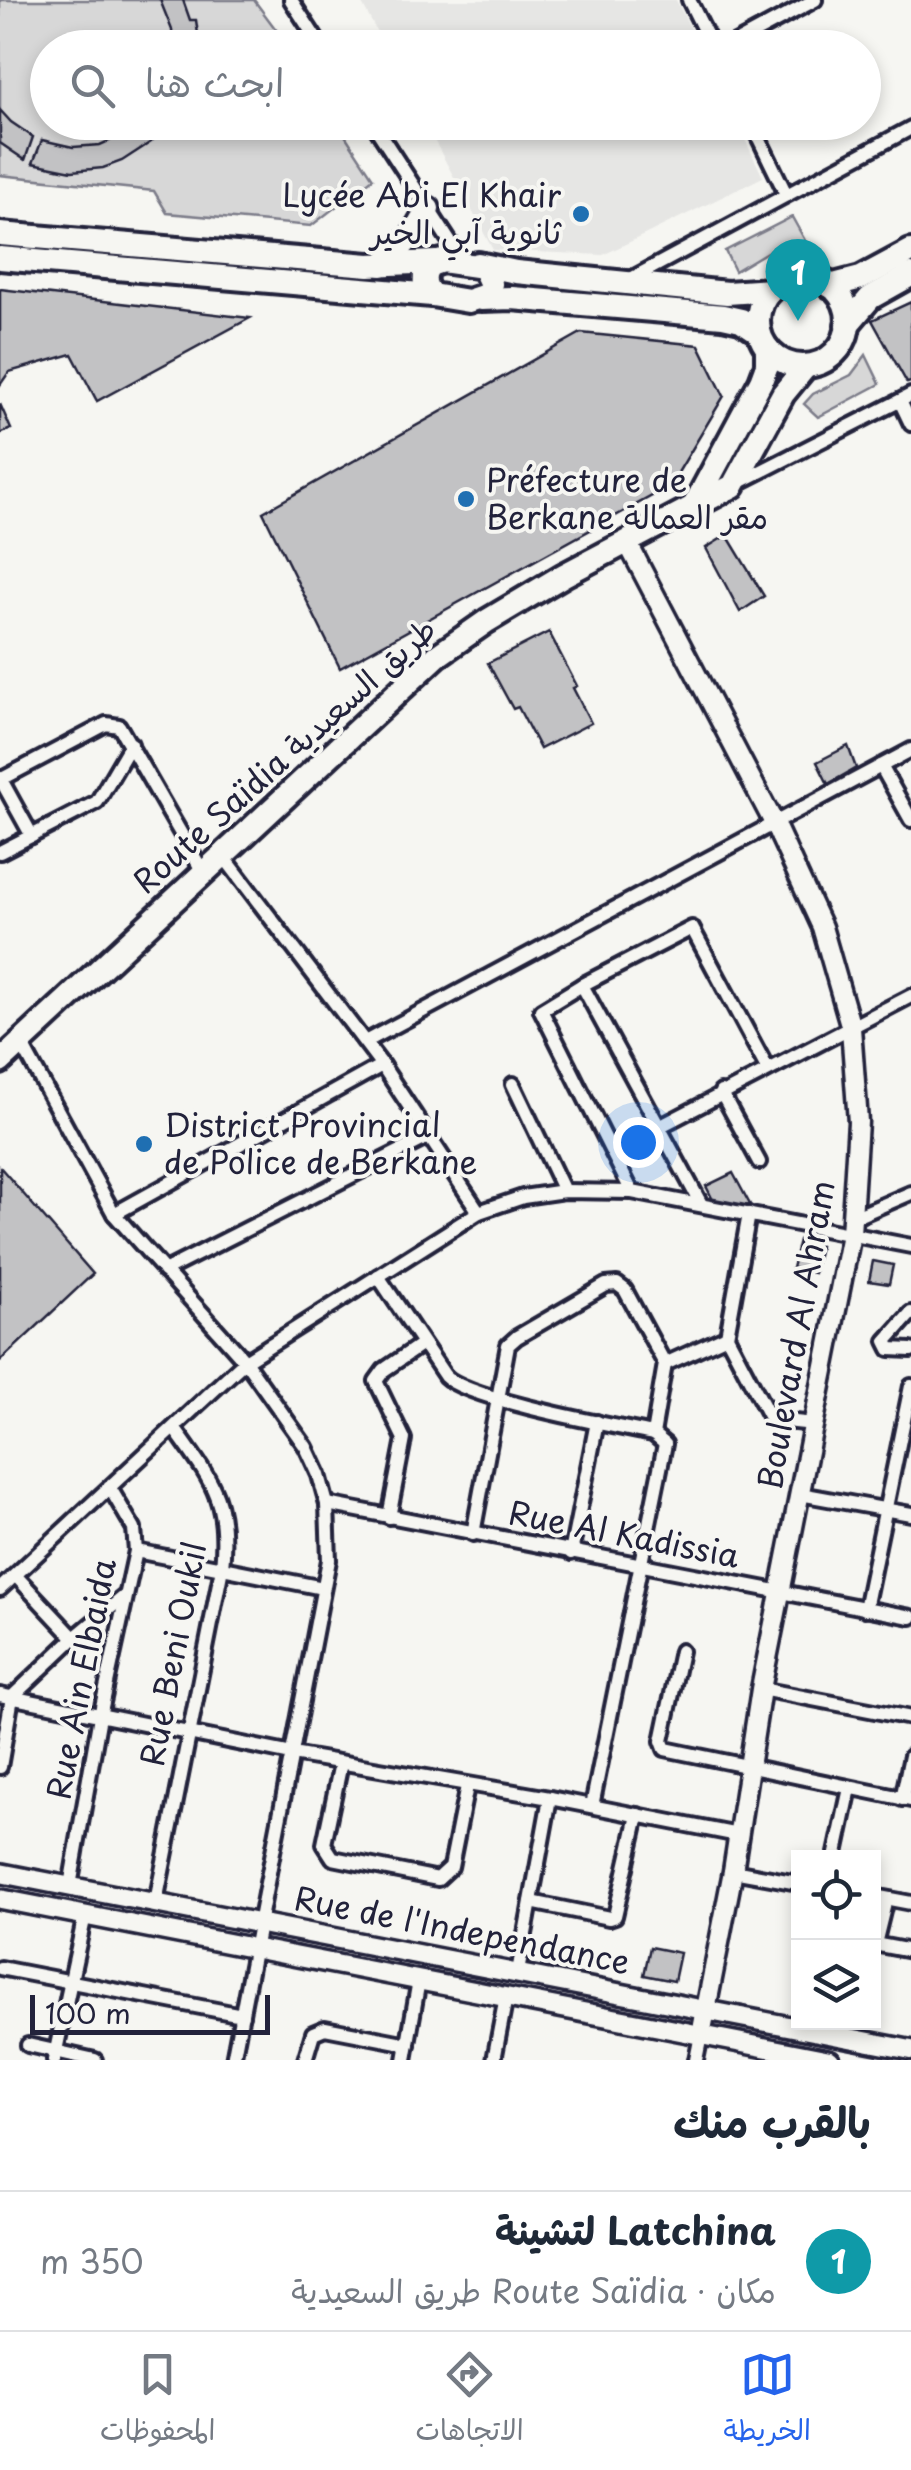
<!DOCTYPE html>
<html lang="ar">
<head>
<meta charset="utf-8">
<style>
	:root { --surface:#fff; --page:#f2f2f3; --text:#1f2937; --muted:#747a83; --line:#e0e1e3; --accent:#2563eb }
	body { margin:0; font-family:"Playpen Sans","Playpen Sans Arabic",sans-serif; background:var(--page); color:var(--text); direction:rtl }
	.controls { position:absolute; right:30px; bottom:30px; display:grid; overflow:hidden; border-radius:0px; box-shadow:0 5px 15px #0003 }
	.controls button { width:90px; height:90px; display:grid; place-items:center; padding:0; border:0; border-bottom:2px solid var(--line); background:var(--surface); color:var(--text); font:50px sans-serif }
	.scale { position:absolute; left:30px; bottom:25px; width:240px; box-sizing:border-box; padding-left:10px; border:5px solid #22223b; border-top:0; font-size:28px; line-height:35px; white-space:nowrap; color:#22223b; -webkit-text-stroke:8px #f6f6f2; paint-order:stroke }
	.you { position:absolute; left:638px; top:1142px; width:35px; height:35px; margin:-25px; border:8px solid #fff; border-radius:50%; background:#1a73e8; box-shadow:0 0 0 15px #1a73e833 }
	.badge { display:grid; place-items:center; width:65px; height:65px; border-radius:50%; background:var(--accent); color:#fff; font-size:32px; font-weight:700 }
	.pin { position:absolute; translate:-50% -82px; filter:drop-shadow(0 2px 5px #0008) }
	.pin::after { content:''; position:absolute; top:52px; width:35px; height:30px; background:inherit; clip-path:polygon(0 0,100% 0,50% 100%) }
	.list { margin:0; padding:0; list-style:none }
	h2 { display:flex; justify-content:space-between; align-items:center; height:130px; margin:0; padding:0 40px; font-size:42px }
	h2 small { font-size:32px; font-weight:400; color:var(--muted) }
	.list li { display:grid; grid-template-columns:65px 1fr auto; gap:30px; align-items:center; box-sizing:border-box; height:140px; padding:0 40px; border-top:2px solid var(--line) }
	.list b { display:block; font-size:38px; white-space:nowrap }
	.list p { margin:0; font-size:32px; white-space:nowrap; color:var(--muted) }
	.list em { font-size:32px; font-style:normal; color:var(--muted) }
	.icon { flex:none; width:55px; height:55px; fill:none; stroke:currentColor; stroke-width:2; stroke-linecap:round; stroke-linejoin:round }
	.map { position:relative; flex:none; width:911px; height:2060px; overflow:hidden; direction:ltr }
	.search { position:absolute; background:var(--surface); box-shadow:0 5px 15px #0003; left:30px; right:30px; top:30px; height:110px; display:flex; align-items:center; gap:25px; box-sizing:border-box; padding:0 35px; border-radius:55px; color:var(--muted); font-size:38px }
	.sheet { height:270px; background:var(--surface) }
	nav { display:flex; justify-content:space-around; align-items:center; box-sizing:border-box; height:140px; border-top:2px solid var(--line); background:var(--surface); font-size:28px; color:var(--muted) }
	nav a { display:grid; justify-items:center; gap:5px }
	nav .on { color:var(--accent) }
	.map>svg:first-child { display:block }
	.built { fill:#e6e6e4 }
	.grass { fill:#d7d7d7; stroke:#7c7c89; stroke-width:2.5 }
	.building { fill:#c2c2c4; stroke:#22223b; stroke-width:2.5 }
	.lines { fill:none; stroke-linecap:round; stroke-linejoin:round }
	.minor-casing { stroke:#22223b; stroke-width:20 }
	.tertiary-casing { stroke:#22223b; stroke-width:25 }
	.secondary-casing { stroke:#22223b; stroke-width:25 }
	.trunk-casing { stroke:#22223b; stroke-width:30 }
	.minor { stroke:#f6f6f2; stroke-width:12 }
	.tertiary { stroke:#f6f6f2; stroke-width:18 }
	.secondary { stroke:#f6f6f2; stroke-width:18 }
	.trunk { stroke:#f6f6f2; stroke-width:22 }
	.poi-dot { fill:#1f6fb2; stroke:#f6f6f2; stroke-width:4 }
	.labels { text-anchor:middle; stroke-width:8; stroke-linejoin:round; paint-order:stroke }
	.poi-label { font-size:32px; fill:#22223b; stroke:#f6f6f2; text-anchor:start }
	.street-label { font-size:32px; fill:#22223b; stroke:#f6f6f2 }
</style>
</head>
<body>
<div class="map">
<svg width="911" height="2060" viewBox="0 0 911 2060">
	<rect width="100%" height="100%" fill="#f6f6f2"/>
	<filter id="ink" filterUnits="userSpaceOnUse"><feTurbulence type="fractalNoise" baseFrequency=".01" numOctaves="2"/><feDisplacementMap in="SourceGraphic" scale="20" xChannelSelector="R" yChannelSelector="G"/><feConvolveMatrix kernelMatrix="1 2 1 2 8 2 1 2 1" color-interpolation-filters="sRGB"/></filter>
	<g filter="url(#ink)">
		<!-- built -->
		<g class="built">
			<polygon points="360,0 676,0 700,47 385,47"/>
			<polygon points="425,123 737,123 763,177 603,255 493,250"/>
		</g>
		<!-- grass -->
		<g class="grass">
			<polygon points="0,0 254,0 289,47 48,48 48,122 337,123 373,178 311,226 167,213 154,191 0,175"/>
			<polygon points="792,217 807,244 772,249 735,271 725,251"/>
			<polygon points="866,355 880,384 818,417 804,404 813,394 851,375"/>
		</g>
		<!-- building -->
		<g class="building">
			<polygon points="160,0 183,0 190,20 196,20 200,48 173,48 172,30"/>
			<polygon points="0,110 11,122 33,137 25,160 0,143"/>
			<polygon points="141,122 170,122 151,142 122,161 103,168 72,171 33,163 42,140 73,147 100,145 127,133"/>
			<polygon points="0,289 250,318 97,401 72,354 9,372 0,385"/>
			<polygon points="911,302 911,382 907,383 872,320"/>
			<polygon points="581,333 699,345 724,396 670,486 340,668 263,512"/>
			<polygon points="0,404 11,429 0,434"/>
			<polygon points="727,535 764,596 740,612 706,548"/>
			<polygon points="549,632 577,686 573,688 591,723 540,749 518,707 513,709 488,663"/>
			<polygon points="848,746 856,768 828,784 817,762"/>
			<polygon points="0,1167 93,1274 0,1361"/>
			<polygon points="733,1173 754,1212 715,1204 706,1186"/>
			<polygon points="799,1240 820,1246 814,1273 792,1268"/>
			<polygon points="873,1261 893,1265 889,1284 869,1281"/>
			<polygon points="650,1947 680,1953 674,1981 644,1975"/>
		</g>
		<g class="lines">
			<defs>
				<g id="minor">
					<polyline points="291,0 322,48"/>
					<polyline points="689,0 713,48"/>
					<polyline points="726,48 815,0"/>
					<polyline points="372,122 463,262"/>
					<polyline points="751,122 786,194"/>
					<polyline points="627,281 911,128"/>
					<polyline points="900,401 911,424"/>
					<polyline points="740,482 911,395"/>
					<polyline points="881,766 911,820"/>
					<polyline points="0,778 32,836"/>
					<polyline points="0,780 106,724 119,726 203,872"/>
					<polyline points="0,852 97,802 131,744"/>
					<polyline points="222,854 382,1065 479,1212"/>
					<polyline points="582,985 701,1204"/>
					<polyline points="365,1042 911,750"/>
					<polyline points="21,1043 114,1214 245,1361 306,1447 319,1475 327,1504 329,1560 233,2060"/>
					<polyline points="513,1084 564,1191"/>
					<polyline points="721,1092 759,1162"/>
					<polyline points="659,1127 911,996"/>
					<polyline points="632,1192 541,1010 582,985 692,928 767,1068"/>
					<polyline points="114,1214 382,1065"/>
					<polyline points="749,1214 727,1336 769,1416 776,1420 814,1424"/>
					<polyline points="853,1218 911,1193"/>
					<polyline points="164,1271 428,1137"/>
					<path d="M378,1276L445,1376C467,1399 614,1426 653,1434L665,1444L592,1806"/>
					<polyline points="911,1313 886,1341 890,1349 911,1350"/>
					<polyline points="665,1364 727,1336"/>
					<polyline points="800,1494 911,1514"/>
					<polyline points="327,1504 911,1617"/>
					<polyline points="389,1517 404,1439 376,1381 384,1370 422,1344"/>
					<polyline points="473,1534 508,1345 517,1337 606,1285 617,1284 625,1290 665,1364 653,1434"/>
					<polyline points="136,1551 323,1588"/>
					<polyline points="571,1553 597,1422"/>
					<polyline points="16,1576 74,1638"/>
					<polyline points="0,1589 245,1361 479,1212 523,1197 564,1191 632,1192 911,1246"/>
					<polyline points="865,1609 911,1386"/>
					<polyline points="681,1651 662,1741 665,1749 911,1800"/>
					<polyline points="761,1689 911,1718"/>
					<polyline points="0,1695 292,1754 550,1798 738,1835"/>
					<polyline points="341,1763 324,1844 333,1858 438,1879 451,1867 467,1786"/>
					<polyline points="0,1767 12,1697 74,1638 126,1595"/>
					<polyline points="902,1799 911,1756"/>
					<polyline points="835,1858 850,1788"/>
					<polyline points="733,1871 798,1883"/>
					<polyline points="70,1886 100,1716 136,1551 134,1529 110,1488"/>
					<polyline points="874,1896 911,1903"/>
					<path d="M156,1902L222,1568C229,1499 212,1482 174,1428"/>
					<polyline points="531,1902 609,1918 615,1916 638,1815"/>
					<polyline points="874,1944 911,1951"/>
					<polyline points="875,1944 886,1899"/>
					<polyline points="0,1968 242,2015"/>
					<polyline points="518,1972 550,1798"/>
					<polyline points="28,2045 95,2060"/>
					<polyline points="54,2060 85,1915"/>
					<polyline points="305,2060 313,2033 325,2028 408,2044"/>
					<polyline points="405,2060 419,1980"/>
					<polyline points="494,2060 506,1997"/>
					<polyline points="696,2060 701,2035"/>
				</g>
				<polyline id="tertiary" points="627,542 774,823 822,927 851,1028 858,1122 851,1234 761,1689 733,1871 701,2035"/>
				<g id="secondary">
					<polyline points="0,1873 911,2050"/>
					<polyline points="0,1899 830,2060"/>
				</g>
				<g id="trunk">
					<polyline points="0,234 369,265 436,262"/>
					<polyline points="0,258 432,295"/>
					<path d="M442,261L483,267L491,284L486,295L468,301L432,295C423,286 422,275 430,265Z"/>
					<polyline points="478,264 516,272 727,293 771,290"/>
					<polyline points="382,265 413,235 428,209"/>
					<circle cx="803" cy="321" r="45"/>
					<polyline points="830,286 861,278 911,251"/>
					<polyline points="481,299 512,298 723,316 741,320 759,332"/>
					<polyline points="847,325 870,298 911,275"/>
					<polyline points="694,506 761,381 767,365 767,348"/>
					<polyline points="0,1062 437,656 487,621 564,575 733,486 783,394 806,366"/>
				</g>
			</defs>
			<!-- minor casing -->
			<use href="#minor" class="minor-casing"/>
			<!-- tertiary casing -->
			<use href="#tertiary" class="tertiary-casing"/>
			<!-- secondary casing -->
			<use href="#secondary" class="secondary-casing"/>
			<!-- trunk casing -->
			<use href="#trunk" class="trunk-casing"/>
			<!-- minor -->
			<use href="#minor" class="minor"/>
			<!-- tertiary -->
			<use href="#tertiary" class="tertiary"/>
			<!-- secondary -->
			<use href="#secondary" class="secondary"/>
			<!-- trunk -->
			<use href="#trunk" class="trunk"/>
		</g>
	</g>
	<!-- markers -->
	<g class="poi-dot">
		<circle cx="581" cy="214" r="10"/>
		<circle cx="466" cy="499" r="10"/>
		<circle cx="144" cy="1144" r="10"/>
	</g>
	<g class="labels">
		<!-- poi labels -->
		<g class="poi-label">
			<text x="561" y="207" text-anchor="end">Lycée Abi El Khair<tspan x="561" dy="37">ثانوية آبي الخير</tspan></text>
			<text x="486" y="492">Préfecture de<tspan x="486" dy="37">Berkane مقر العمالة</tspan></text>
			<text x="164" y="1137">District Provincial<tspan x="164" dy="37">de Police de Berkane</tspan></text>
		</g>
		<!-- street labels -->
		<g class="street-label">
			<text transform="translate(285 756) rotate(-42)" y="11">Route Saïdia طريق السعيدية</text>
			<text transform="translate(797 1335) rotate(-80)" y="11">Boulevard Al Ahram</text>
			<text transform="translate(624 1535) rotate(11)" y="11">Rue Al Kadissia</text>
			<text transform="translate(174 1654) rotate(-79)" y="11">Rue Beni Oukil</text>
			<text transform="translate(82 1679) rotate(-79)" y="11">Rue Ain Elbaida</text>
			<text transform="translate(462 1931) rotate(11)" y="11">Rue de l'Independance</text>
		</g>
	</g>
</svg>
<div class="controls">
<button><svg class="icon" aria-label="locate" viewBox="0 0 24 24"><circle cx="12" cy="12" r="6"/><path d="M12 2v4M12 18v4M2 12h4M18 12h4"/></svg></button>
<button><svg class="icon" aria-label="layers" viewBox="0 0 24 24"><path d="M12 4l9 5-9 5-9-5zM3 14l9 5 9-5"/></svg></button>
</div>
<div class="scale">100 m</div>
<div class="you"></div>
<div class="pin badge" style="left:798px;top:321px;background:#0f9aa8">1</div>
<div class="search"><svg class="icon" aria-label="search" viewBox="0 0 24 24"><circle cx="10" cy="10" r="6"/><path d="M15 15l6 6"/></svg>ابحث هنا</div>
</div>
<section class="sheet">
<h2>بالقرب منك<small></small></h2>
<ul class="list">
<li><span class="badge" style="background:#0f9aa8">1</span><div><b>Latchina لتشينة</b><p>مكان · Route Saïdia طريق السعيدية</p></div><em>350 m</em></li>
</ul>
</section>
<nav>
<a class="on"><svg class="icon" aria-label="map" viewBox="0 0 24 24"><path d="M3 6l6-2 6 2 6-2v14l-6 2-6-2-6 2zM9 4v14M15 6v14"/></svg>الخريطة</a>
<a><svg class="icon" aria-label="directions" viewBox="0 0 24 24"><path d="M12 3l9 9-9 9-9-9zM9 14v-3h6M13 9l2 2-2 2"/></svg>الاتجاهات</a>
<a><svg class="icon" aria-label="saved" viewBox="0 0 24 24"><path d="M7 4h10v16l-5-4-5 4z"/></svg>المحفوظات</a>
</nav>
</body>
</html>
